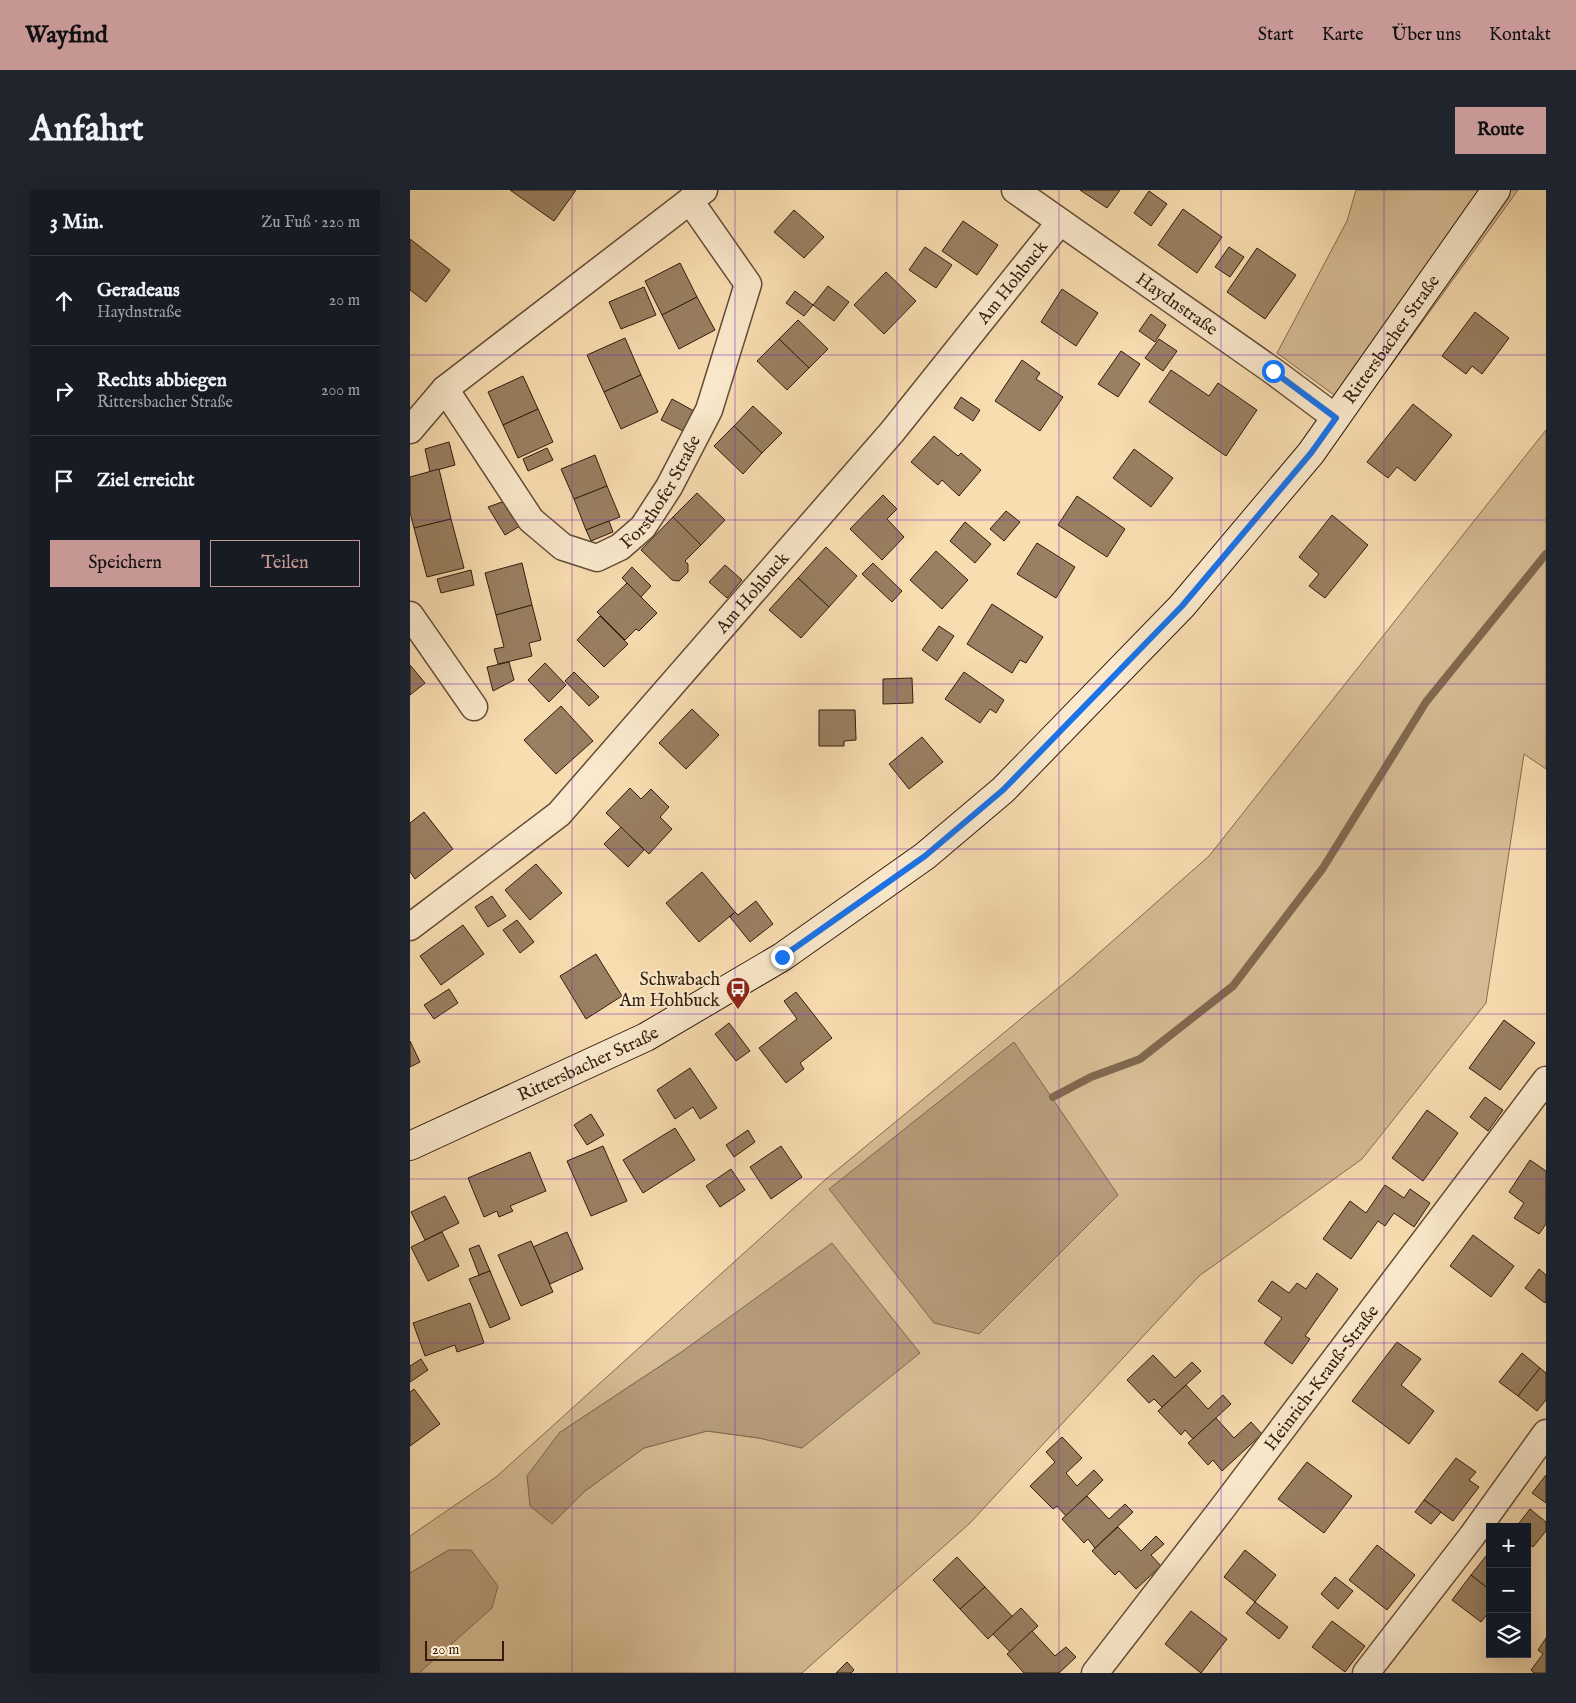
<!DOCTYPE html>
<html lang="de">
<head>
<meta charset="utf-8">
<style>
	:root { --surface:#171b24; --page:#20242c; --text:#f1f3f6; --muted:#9ea1a6; --line:#363941; --accent:#c59692 }
	body { margin:0; font-family:"IM FELL English",serif; background:var(--page); color:var(--text) }
	.controls { position:absolute; right:15px; bottom:15px; display:grid; overflow:hidden; border-radius:0px; box-shadow:0 5px 20px #0002 }
	.controls button { width:45px; height:45px; display:grid; place-items:center; padding:0; border:0; border-bottom:1px solid var(--line); background:var(--surface); color:var(--text); font:25px sans-serif }
	.scale { position:absolute; left:15px; bottom:12px; width:79px; box-sizing:border-box; padding-left:5px; border:2px solid #321c0d; border-top:0; font-size:14px; line-height:18px; white-space:nowrap; color:#321c0d; -webkit-text-stroke:4px #fae9cc; paint-order:stroke }
	.stop { position:absolute; width:15px; height:15px; margin:-11px; border:4px solid #1a73e8; border-radius:50%; background:#fff }
	.stop.end { background:#1a73e8; border-color:#fff; box-shadow:0 1px 5px #0008 }
	.list { margin:0; padding:0; list-style:none }
	h2 { display:flex; justify-content:space-between; align-items:center; height:65px; margin:0; padding:0 20px; font-size:21px }
	h2 small { font-size:16px; font-weight:400; color:var(--muted) }
	.list li { display:grid; grid-template-columns:32px 1fr auto; gap:15px; align-items:center; box-sizing:border-box; height:90px; padding:0 20px; border-top:1px solid var(--line) }
	.list b { display:block; font-size:19px; white-space:nowrap }
	.list p { margin:0; font-size:16px; white-space:nowrap; color:var(--muted) }
	.list em { font-size:16px; font-style:normal; color:var(--muted) }
	.actions { display:flex; gap:10px; padding:15px 20px }
	.actions a { flex:1; padding:11px 0; border:1px solid var(--accent); border-radius:0px; text-align:center; font-size:18px; color:var(--accent) }
	.actions .main { background:var(--accent); color:#111 }
	.icon { flex:none; width:28px; height:28px; fill:none; stroke:currentColor; stroke-width:2; stroke-linecap:round; stroke-linejoin:round }
	.map { position:relative; flex:none; width:1136px; height:1483px; overflow:hidden; border-radius:0px }
	header { display:flex; align-items:center; gap:30px; box-sizing:border-box; height:70px; padding:0 25px; background:var(--accent); color:#111 }
	header strong { font-size:24px }
	nav { display:flex; gap:28px; margin-inline-start:auto; font-size:18px }
	.intro { display:flex; align-items:center; justify-content:space-between; box-sizing:border-box; height:120px; padding:0 30px }
	h1 { margin:0; font-size:35px }
	.button { padding:12px 22px; border-radius:0px; background:var(--accent); color:#111; font-size:18px; font-weight:700 }
	main { display:flex; gap:30px; padding:0 30px }
	aside { flex:1; background:var(--surface); border-radius:0px; box-shadow:0 5px 20px #0002 }
	.map>svg:first-child { display:block }
	.green { fill:#d6bc94; stroke:#846c50; fill-rule:evenodd }
	.water { fill:#b59b79; stroke:#81684e }
	.lines { fill:none; stroke-linecap:round; stroke-linejoin:round }
	.stream { stroke:#81684e; stroke-width:8 }
	.building { fill:#998062; stroke:#321c0d }
	.street-casing { stroke:#644c36; stroke-width:29 }
	.secondary-casing { stroke:#321c0d; stroke-width:30 }
	.street { stroke:#fae9cc; stroke-width:26 }
	.secondary { stroke:#fae9cc; stroke-width:28 }
	.route { stroke:#1a73e8; stroke-width:6 }
	.grid { fill:none; stroke:#7b2cbf; stroke-width:1; stroke-opacity:0.55 }
	.labels { text-anchor:middle; stroke-width:4; stroke-linejoin:round; paint-order:stroke }
	.street-label { font-size:18px; fill:#321c0d; stroke:#fae9cc }
	.poi-label { font-size:18px; fill:#321c0d; stroke:#fae9cc; text-anchor:end }
</style>
</head>
<body>
<header>
<strong>Wayfind</strong>
<nav><a>Start</a><a>Karte</a><a>Über uns</a><a>Kontakt</a></nav>
</header>
<div class="intro"><h1>Anfahrt</h1><a class="button">Route</a></div>
<main>
<aside>
<h2>3 Min.<small>Zu Fuß · 220 m</small></h2>
<ul class="list">
<li><svg class="icon" aria-label="ahead" viewBox="0 0 24 24"><path d="M12 20V5M6 11l6-6 6 6"/></svg><div><b>Geradeaus</b><p>Haydnstraße</p></div><em>20 m</em></li>
<li><svg class="icon" aria-label="right" viewBox="0 0 24 24"><path d="M7 20v-9h11M14 6l5 5-5 5"/></svg><div><b>Rechts abbiegen</b><p>Rittersbacher Straße</p></div><em>200 m</em></li>
<li><svg class="icon" aria-label="arrive" viewBox="0 0 24 24"><path d="M6 21V4h12l-3 4 3 4H6"/></svg><div><b>Ziel erreicht</b></div></li>
</ul>
<div class="actions"><a class="main">Speichern</a><a>Teilen</a></div>
</aside>
<div class="map">
<svg width="1136" height="1483" viewBox="0 0 1136 1483">
	<rect width="100%" height="100%" fill="#f8ddb0"/>
	<filter id="stains"><feTurbulence type="fractalNoise" baseFrequency=".004" numOctaves="4"/><feColorMatrix values="0 0 0 0 .2 0 0 0 0 .09 0 0 0 0 .02 0 0 0 .5 -.17"/></filter>
	<radialGradient id="worn" r=".72"><stop offset=".6" stop-color="#630" stop-opacity="0"/><stop offset="1" stop-color="#630" stop-opacity=".3"/></radialGradient>
	<!-- green -->
	<g class="green">
		<polygon points="946,0 1108,0 947,222 867,163 937,31"/>
		<path d="M1136,240V579L1114,564L1076,813L952,969L789,1086L560,1333L392,1483H9L27,1466L39,1360L0,1383V1346L86,1287L416,989L663,786L799,666ZM270,1163L392,1258L349,1248L297,1241L234,1258L175,1301L142,1334L149,1243Z"/>
	</g>
	<!-- water -->
	<g class="water">
		<polygon points="604,852 708,1005 569,1144 524,1133 419,999"/>
		<polygon points="422,1053 510,1163 392,1258 349,1248 297,1241 234,1258 175,1301 142,1334 120,1316 117,1286 149,1243 270,1163"/>
		<polygon points="39,1360 61,1360 88,1396 82,1418 9,1483 0,1483 0,1383"/>
	</g>
	<g class="lines">
		<!-- stream -->
		<polyline class="stream" points="643,907 681,887 730,869 823,796 913,678 1016,512 1136,364"/>
	</g>
	<!-- building -->
	<g class="building">
		<polygon points="100,0 166,0 144,31"/>
		<polygon points="670,0 710,0 697,18"/>
		<polygon points="739,1 757,14 741,36 724,23"/>
		<polygon points="773,19 812,47 787,83 748,55"/>
		<polygon points="384,20 414,47 394,68 364,42"/>
		<polygon points="553,31 588,55 567,85 532,61"/>
		<polygon points="0,49 40,80 16,112 0,100"/>
		<polygon points="515,57 542,75 526,98 499,80"/>
		<polygon points="819,57 834,67 820,87 805,77"/>
		<polygon points="847,58 886,85 855,129 817,102"/>
		<polygon points="270,73 287,107 252,125 235,91"/>
		<polygon points="476,82 506,111 474,144 444,115"/>
		<polygon points="418,96 439,112 424,131 403,115"/>
		<polygon points="234,97 246,125 211,139 199,112"/>
		<polygon points="652,99 688,123 666,156 631,132"/>
		<polygon points="385,101 403,115 394,126 376,113"/>
		<polygon points="287,107 305,140 269,159 252,125"/>
		<polygon points="1065,122 1099,148 1072,184 1062,176 1056,184 1032,166"/>
		<polygon points="741,124 756,135 745,152 729,141"/>
		<polygon points="388,130 418,159 399,178 369,149"/>
		<polygon points="215,148 231,185 194,202 177,165"/>
		<polygon points="369,149 399,178 377,200 347,171"/>
		<polygon points="749,149 767,161 753,181 735,168"/>
		<polygon points="711,161 730,174 708,207 688,194"/>
		<polygon points="612,170 630,183 626,189 653,207 630,241 585,211"/>
		<polygon points="761,180 799,206 808,193 847,220 816,266 739,212"/>
		<polygon points="231,185 248,222 211,239 194,202"/>
		<polygon points="113,186 128,219 93,235 78,202"/>
		<polygon points="551,207 570,220 563,231 544,218"/>
		<polygon points="262,209 284,221 273,241 251,230"/>
		<polygon points="1003,214 1042,245 1005,291 987,277 978,288 957,272"/>
		<polygon points="343,216 372,243 352,263 324,236"/>
		<polygon points="128,219 143,252 108,268 93,235"/>
		<polygon points="324,236 352,263 333,284 304,256"/>
		<polygon points="524,246 548,266 551,263 571,280 549,306 532,290 528,295 501,272"/>
		<polygon points="39,252 45,275 20,282 15,259"/>
		<polygon points="137,258 143,270 118,281 113,269"/>
		<polygon points="724,259 763,288 741,317 703,288"/>
		<polygon points="185,265 197,296 164,309 151,279"/>
		<polygon points="29,279 41,329 4,338 0,322 0,287"/>
		<polygon points="197,296 210,327 176,340 164,309"/>
		<polygon points="287,303 315,330 291,355 263,327"/>
		<polygon points="473,305 487,319 477,329 494,347 472,370 440,339"/>
		<polygon points="667,306 715,339 697,367 648,335"/>
		<polygon points="95,311 110,336 95,345 78,317"/>
		<polygon points="596,321 610,332 594,351 580,339"/>
		<polygon points="922,325 958,355 915,408 899,396 909,384 889,367"/>
		<polygon points="263,327 291,355 275,371 278,374 278,382 269,391 262,390 231,360"/>
		<polygon points="41,329 54,378 17,387 4,338"/>
		<polygon points="199,331 203,342 181,351 176,340"/>
		<polygon points="555,332 581,354 565,373 540,351"/>
		<polygon points="627,353 665,377 646,408 607,384"/>
		<polygon points="416,357 447,386 419,417 388,388"/>
		<polygon points="526,361 558,390 532,419 500,390"/>
		<polygon points="112,373 122,415 86,425 75,383"/>
		<polygon points="463,373 492,401 482,412 452,384"/>
		<polygon points="315,375 332,390 317,408 299,392"/>
		<polygon points="222,377 241,396 231,407 212,388"/>
		<polygon points="61,380 64,395 31,403 27,389"/>
		<polygon points="388,388 419,417 391,448 359,420"/>
		<polygon points="217,393 247,423 229,441 226,439 215,450 187,422"/>
		<polygon points="582,414 633,447 616,473 610,470 602,483 557,454"/>
		<polygon points="122,415 131,450 119,453 122,466 88,474 84,459 94,457 86,425"/>
		<polygon points="190,426 218,454 194,477 167,450"/>
		<polygon points="529,436 544,446 527,471 512,460"/>
		<polygon points="99,472 104,490 83,501 77,477"/>
		<polygon points="135,473 156,495 139,512 118,490"/>
		<polygon points="0,475 15,493 0,505"/>
		<polygon points="164,482 189,507 179,516 155,491"/>
		<polygon points="554,482 594,510 586,523 580,519 570,533 535,509"/>
		<polygon points="502,488 503,513 473,514 473,489"/>
		<polygon points="151,516 183,551 146,584 114,550"/>
		<polygon points="282,519 309,545 276,579 249,553"/>
		<polygon points="409,520 445,520 446,550 434,551 434,556 409,556"/>
		<polygon points="512,547 533,572 499,599 479,574"/>
		<polygon points="220,598 231,609 241,599 259,617 250,627 262,639 239,664 196,623"/>
		<polygon points="14,622 43,659 5,689 0,682 0,633"/>
		<polygon points="211,637 234,660 218,677 194,654"/>
		<polygon points="126,674 152,703 120,730 95,700"/>
		<polygon points="292,682 325,722 289,752 256,713"/>
		<polygon points="82,706 96,726 78,737 65,717"/>
		<polygon points="346,711 363,734 340,752 320,727 325,722 328,725"/>
		<polygon points="107,730 124,752 110,763 93,740"/>
		<polygon points="53,735 74,764 31,795 10,766"/>
		<polygon points="186,764 212,806 176,829 150,786"/>
		<polygon points="39,799 48,813 24,829 14,815"/>
		<polygon points="386,802 422,848 390,873 394,879 376,893 349,858 387,829 374,811"/>
		<polygon points="1094,830 1125,853 1090,900 1059,878"/>
		<polygon points="319,833 340,861 326,871 305,844"/>
		<polygon points="0,851 10,872 0,877"/>
		<polygon points="280,878 307,918 290,929 283,917 265,929 247,900"/>
		<polygon points="1075,907 1093,920 1078,941 1060,927"/>
		<polygon points="1017,920 1048,943 1013,991 982,968"/>
		<polygon points="181,924 194,945 177,955 164,935"/>
		<polygon points="265,938 285,970 233,1003 213,970"/>
		<polygon points="338,940 345,952 324,967 316,955"/>
		<polygon points="193,956 217,1011 181,1026 157,971"/>
		<polygon points="371,956 392,987 361,1009 340,977"/>
		<polygon points="120,962 136,1001 100,1016 103,1021 89,1027 87,1021 74,1027 58,988"/>
		<polygon points="1120,970 1136,981 1136,1034 1129,1044 1104,1028 1114,1013 1099,1002"/>
		<polygon points="321,979 335,1000 310,1017 296,996"/>
		<polygon points="975,995 994,1008 1000,999 1020,1013 1004,1037 984,1023 975,1036 968,1031 941,1069 913,1049 940,1011 956,1023"/>
		<polygon points="35,1006 49,1033 15,1050 1,1022"/>
		<polygon points="32,1042 49,1076 18,1091 1,1057"/>
		<polygon points="157,1042 173,1079 140,1094 123,1057"/>
		<polygon points="1063,1045 1104,1076 1081,1107 1040,1076"/>
		<polygon points="121,1051 143,1102 111,1116 88,1065"/>
		<polygon points="69,1055 80,1081 69,1085 59,1059"/>
		<polygon points="1129,1079 1136,1085 1136,1111 1135,1113 1115,1098"/>
		<polygon points="80,1081 100,1129 80,1138 59,1089"/>
		<polygon points="907,1083 928,1099 895,1146 900,1149 882,1174 854,1153 872,1128 848,1111 862,1091 879,1103 887,1093 896,1099"/>
		<polygon points="60,1113 74,1153 47,1162 45,1155 15,1166 3,1133"/>
		<polygon points="987,1152 1011,1169 991,1195 1024,1221 999,1254 942,1211"/>
		<polygon points="1112,1163 1130,1178 1108,1206 1089,1192"/>
		<polygon points="743,1165 765,1188 782,1172 791,1181 752,1217 744,1209 739,1213 717,1190"/>
		<polygon points="11,1169 18,1180 0,1192 0,1176"/>
		<polygon points="1130,1178 1136,1183 1136,1210 1127,1221 1108,1206"/>
		<polygon points="776,1195 798,1219 813,1205 821,1214 783,1249 775,1240 771,1245 748,1221"/>
		<polygon points="4,1199 30,1234 0,1256 0,1202"/>
		<polygon points="806,1228 824,1248 841,1232 852,1244 812,1281 803,1270 798,1275 778,1253"/>
		<polygon points="652,1247 672,1268 656,1283 667,1296 684,1280 693,1290 656,1326 647,1316 643,1319 620,1296 645,1272 636,1262"/>
		<polygon points="1046,1268 1066,1282 1059,1290 1069,1297 1043,1331 1014,1310"/>
		<polygon points="897,1272 942,1306 914,1343 868,1309"/>
		<polygon points="1136,1285 1136,1313 1122,1303"/>
		<polygon points="677,1306 699,1329 715,1314 723,1322 685,1358 678,1349 674,1353 652,1329"/>
		<polygon points="1014,1310 1031,1322 1021,1334 1005,1322"/>
		<polygon points="1120,1319 1136,1332 1136,1341 1123,1357 1117,1352 1117,1337 1106,1337"/>
		<polygon points="708,1337 731,1361 746,1346 754,1354 741,1365 751,1376 726,1399 709,1381 705,1385 682,1361"/>
		<polygon points="967,1355 1005,1385 977,1420 939,1390"/>
		<polygon points="835,1360 866,1385 845,1412 814,1387"/>
		<polygon points="1080,1361 1080,1400 1061,1385"/>
		<polygon points="547,1367 575,1397 550,1419 523,1390"/>
		<polygon points="1061,1385 1080,1400 1080,1421 1071,1432 1042,1410"/>
		<polygon points="925,1387 943,1401 928,1419 911,1404"/>
		<polygon points="575,1397 602,1426 578,1449 550,1419"/>
		<polygon points="845,1412 878,1437 869,1449 836,1423"/>
		<polygon points="611,1418 628,1436 600,1462 583,1444"/>
		<polygon points="781,1421 817,1449 791,1483 755,1454"/>
		<polygon points="922,1431 955,1456 935,1482 902,1457"/>
		<polygon points="622,1441 645,1466 656,1457 666,1467 649,1483 614,1483 597,1464"/>
		<polygon points="1136,1448 1136,1483 1124,1483 1121,1480 1133,1464 1128,1460"/>
		<polygon points="437,1472 444,1480 441,1483 426,1483"/>
	</g>
	<g class="lines">
		<defs>
			<g id="street">
				<path id="s1" d="M605,0L863,181L926,228"/>
				<path id="s2" d="M35,199L121,330L153,357L187,368L210,357L233,337L259,297L299,220L338,94L280,11"/>
				<polyline points="0,240 35,199 294,0"/>
				<polyline points="0,425 64,517"/>
				<path id="s3" d="M0,737L149,624L482,242L650,32"/>
				<path id="s4" d="M685,1483L811,1320L1136,890"/>
				<polyline points="956,1483 1062,1346 1136,1243"/>
			</g>
			<g id="secondary">
				<path id="s5" d="M0,956L236,847L372,767L515,666L593,600L772,416L901,263L1086,0"/>
			</g>
		</defs>
		<!-- street casing -->
		<use href="#street" class="street-casing"/>
		<!-- secondary casing -->
		<use href="#secondary" class="secondary-casing"/>
		<!-- street -->
		<use href="#street" class="street"/>
		<!-- secondary -->
		<use href="#secondary" class="secondary"/>
	</g>
	<g class="lines">
		<!-- route -->
		<polyline class="route" points="372,767 515,666 593,600 772,416 901,263 926,228 863,181"/>
	</g>
	<!-- grid -->
	<path class="grid" d="M162,0V1483M325,0V1483M487,0V1483M649,0V1483M811,0V1483M974,0V1483M0,165H1136M0,330H1136M0,494H1136M0,659H1136M0,824H1136M0,989H1136M0,1153H1136M0,1318H1136"/>
	<!-- icons -->
	<defs>
		<symbol id="bus-pin" viewBox="-11 -11 22 30"><path d="M0 17L-7.5 6A9.5 9.5 0 1 1 7.5 6Z" fill="#8f2418" stroke="#fae9cc"/><path d="M-5-6H5V4H4V6H2V4H-2V6H-4V4H-5ZM-3.5-4V0h7V-4ZM-3.5 1.2v1.5H-2V1.2ZM2 1.2v1.5H3.5V1.2Z" fill="#fff"/></symbol>
	</defs>
	<g fill-rule="evenodd">
		<use href="#bus-pin" x="314" y="785" width="28" height="38"/>
	</g>
	<g class="labels">
		<!-- street labels -->
		<g class="street-label">
			<text dy="6" stroke="none"><textPath href="#s3" startOffset="886">Am Hohbuck</textPath></text>
			<text dy="6" stroke="none"><textPath href="#s1" startOffset="198">Haydnstraße</textPath></text>
			<text dy="6" stroke="none"><textPath href="#s5" startOffset="1291">Rittersbacher Straße</textPath></text>
			<text dy="6" stroke="none"><textPath href="#s2" startOffset="329">Forsthofer Straße</textPath></text>
			<text dy="6" stroke="none"><textPath href="#s3" startOffset="481">Am Hohbuck</textPath></text>
			<text dy="6" stroke="none"><textPath href="#s5" startOffset="196">Rittersbacher Straße</textPath></text>
			<text dy="6" stroke="none"><textPath href="#s4" startOffset="372">Heinrich-Krauß-Straße</textPath></text>
		</g>
		<!-- poi labels -->
		<g class="poi-label">
			<text x="310" y="795">Schwabach<tspan x="310" dy="21">Am Hohbuck</tspan></text>
		</g>
	</g>
	<rect width="100%" height="100%" filter="url(#stains)"/>
	<rect width="100%" height="100%" fill="url(#worn)"/>
</svg>
<div class="controls">
<button>+</button>
<button>−</button>
<button><svg class="icon" aria-label="layers" viewBox="0 0 24 24"><path d="M12 4l9 5-9 5-9-5zM3 14l9 5 9-5"/></svg></button>
</div>
<div class="scale">20 m</div>
<div class="stop" style="left:863px;top:181px"></div>
<div class="stop end" style="left:372px;top:767px"></div>
</div>
</main>
</body>
</html>
